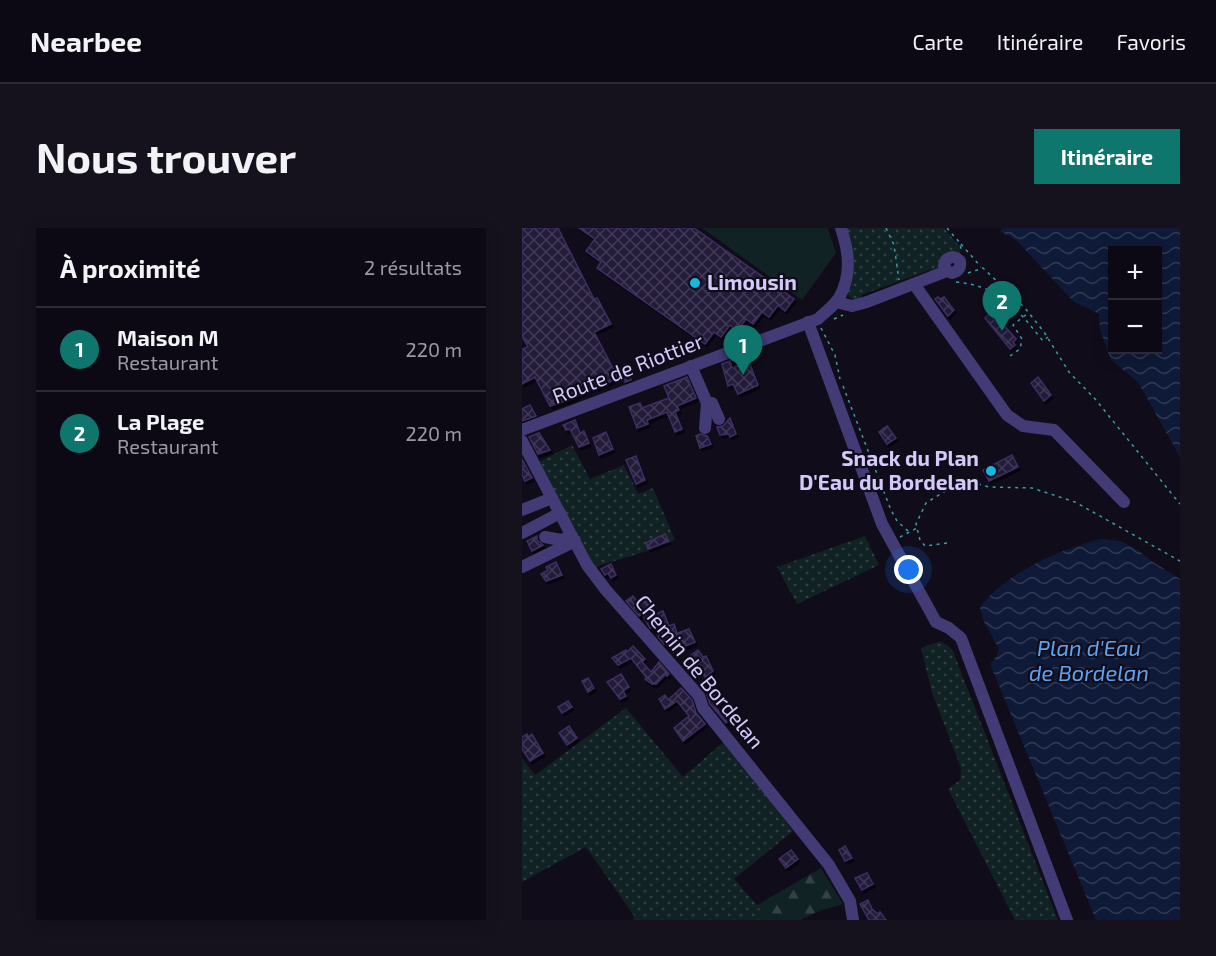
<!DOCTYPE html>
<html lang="fr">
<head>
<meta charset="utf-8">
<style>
	:root { --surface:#0c0914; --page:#15121d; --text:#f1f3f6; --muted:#9a9aa0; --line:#2c2a34; --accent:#0f766e }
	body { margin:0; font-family:"Exo 2",sans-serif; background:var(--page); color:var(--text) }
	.controls { position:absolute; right:18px; top:18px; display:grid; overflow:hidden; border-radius:0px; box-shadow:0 3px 15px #0003 }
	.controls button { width:54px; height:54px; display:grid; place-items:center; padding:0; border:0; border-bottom:2px solid var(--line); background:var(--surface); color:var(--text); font:30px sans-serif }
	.you { position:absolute; left:387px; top:342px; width:21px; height:21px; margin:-15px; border:4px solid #fff; border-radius:50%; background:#1a73e8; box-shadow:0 0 0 9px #1a73e833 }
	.badge { display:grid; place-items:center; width:39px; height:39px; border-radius:50%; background:var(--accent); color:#fff; font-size:20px; font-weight:700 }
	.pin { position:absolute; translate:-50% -50px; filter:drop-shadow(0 2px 3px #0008) }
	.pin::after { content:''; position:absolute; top:32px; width:21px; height:18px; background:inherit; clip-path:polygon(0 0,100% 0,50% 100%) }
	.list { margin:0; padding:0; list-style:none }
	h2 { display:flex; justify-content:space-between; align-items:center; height:78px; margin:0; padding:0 24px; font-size:26px }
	h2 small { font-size:20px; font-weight:400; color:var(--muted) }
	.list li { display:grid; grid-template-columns:39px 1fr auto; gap:18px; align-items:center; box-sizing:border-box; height:84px; padding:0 24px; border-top:2px solid var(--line) }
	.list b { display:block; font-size:22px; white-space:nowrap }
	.list p { margin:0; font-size:20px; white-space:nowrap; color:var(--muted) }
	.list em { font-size:20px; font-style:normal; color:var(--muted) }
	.map { position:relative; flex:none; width:658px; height:692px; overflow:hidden; border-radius:0px }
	header { display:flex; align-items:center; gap:36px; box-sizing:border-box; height:84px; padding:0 30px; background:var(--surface); border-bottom:2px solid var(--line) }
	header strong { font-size:28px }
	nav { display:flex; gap:33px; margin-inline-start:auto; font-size:21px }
	.intro { display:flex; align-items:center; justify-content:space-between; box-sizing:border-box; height:144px; padding:0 36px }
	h1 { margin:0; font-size:42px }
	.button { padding:15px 27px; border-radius:0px; background:var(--accent); color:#fff; font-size:21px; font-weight:700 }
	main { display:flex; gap:36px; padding:0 36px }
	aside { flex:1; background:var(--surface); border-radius:0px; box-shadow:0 3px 15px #0003 }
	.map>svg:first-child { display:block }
	.grass { fill:url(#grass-dots) }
	.forest { fill:url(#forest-firs) }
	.garden { fill:#102223 }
	.water { fill:url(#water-waves); fill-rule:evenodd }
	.building { fill:url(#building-cross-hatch); stroke:#3d2e64; stroke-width:1.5; filter:url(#shadow) }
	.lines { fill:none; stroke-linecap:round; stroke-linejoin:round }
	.path { stroke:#36a0a2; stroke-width:1.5; stroke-dasharray:3 4.5; stroke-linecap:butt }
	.minor { stroke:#423b75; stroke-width:12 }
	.poi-dot { fill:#12b9de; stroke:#100c1a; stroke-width:2 }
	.labels { text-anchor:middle; stroke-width:4.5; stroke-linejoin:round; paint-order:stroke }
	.poi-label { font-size:21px; font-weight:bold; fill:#d3cafb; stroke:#100c1a; text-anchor:start }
	.street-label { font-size:21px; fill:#d3cafb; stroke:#100c1a }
	.water-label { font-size:22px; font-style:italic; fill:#60a2f2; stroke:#100c1a }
</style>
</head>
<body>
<header>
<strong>Nearbee</strong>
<nav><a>Carte</a><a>Itinéraire</a><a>Favoris</a></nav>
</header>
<div class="intro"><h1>Nous trouver</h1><a class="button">Itinéraire</a></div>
<main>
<aside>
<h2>À proximité<small>2 résultats</small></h2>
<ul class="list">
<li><span class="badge">1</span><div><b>Maison M</b><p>Restaurant</p></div><em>220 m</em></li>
<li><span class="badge">2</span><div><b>La Plage</b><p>Restaurant</p></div><em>220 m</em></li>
</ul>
</aside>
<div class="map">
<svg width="658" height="692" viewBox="0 0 658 692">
	<defs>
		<pattern id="grass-dots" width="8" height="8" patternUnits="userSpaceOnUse" patternTransform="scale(1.5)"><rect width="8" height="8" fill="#102223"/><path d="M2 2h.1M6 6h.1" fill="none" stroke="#324144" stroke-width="1.8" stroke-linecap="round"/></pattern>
		<pattern id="forest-firs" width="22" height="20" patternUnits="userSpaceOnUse" patternTransform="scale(1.5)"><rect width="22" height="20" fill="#102223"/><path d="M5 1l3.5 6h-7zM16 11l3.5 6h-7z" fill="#324144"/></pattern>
		<pattern id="water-waves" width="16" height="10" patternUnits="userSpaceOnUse" patternTransform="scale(1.5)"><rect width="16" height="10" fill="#0e1a37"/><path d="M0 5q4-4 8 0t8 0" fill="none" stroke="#303a55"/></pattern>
		<pattern id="building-cross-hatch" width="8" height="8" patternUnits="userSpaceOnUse" patternTransform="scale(1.5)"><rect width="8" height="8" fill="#231a39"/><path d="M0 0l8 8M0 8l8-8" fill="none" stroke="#423a57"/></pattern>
		<filter id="shadow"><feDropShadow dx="2" dy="3" stdDeviation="0" flood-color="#0009"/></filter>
	</defs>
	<rect width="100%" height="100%" fill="#100c1a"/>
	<!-- grass -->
	<g class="grass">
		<path d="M323,0H422L439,20L438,25L419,38L411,46L408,42L339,67L341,72C333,73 327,72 325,63Z"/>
		<polygon points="50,217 68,251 102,237 116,266 131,260 153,312 138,319 73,339 17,234"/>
		<polygon points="343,308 357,337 275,376 255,339"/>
		<polygon points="419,413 430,421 536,692 493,692 426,561 438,552 439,540 410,465 399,420"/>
		<polygon points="104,480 161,549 204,512 271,603 212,651 235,677 245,692 111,692 112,688 64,619 0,654 0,530 13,547"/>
	</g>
	<!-- forest -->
	<polygon class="forest" points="299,640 321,676 297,683 279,692 245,692 235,677"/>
	<!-- garden -->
	<polygon class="garden" points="180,0 306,0 314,25 280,72"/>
	<!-- water -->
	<g class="water">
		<path d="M481,0H658V229L616,154L589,132L578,102L577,86L552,74L494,12L478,3ZM590,22H636V122H590Z"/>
		<path d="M579,311L599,313L617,323L631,334L658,351V692H574L468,436L474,429L477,421L461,392L458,379C485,344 538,321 579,311Z"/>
	</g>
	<!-- building -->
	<g class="building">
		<polygon points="0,0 36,0 72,71 75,70 89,96 72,104 96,150 75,160 75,158 49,171 28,178 13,149 0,156 0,121 6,119 0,108"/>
		<polygon points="57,0 172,0 272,71 263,83 256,77 247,89 240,84 231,96 224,91 215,103 208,97 199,109 192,104 183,116 75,40 79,34 64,23 73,11"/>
		<polygon points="416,69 418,71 422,69 432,82 426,88 413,71"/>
		<polygon points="467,86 478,99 481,96 494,111 491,114 493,117 488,121 463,90"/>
		<polygon points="208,133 210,140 227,134 236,157 216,166 211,156 206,158 200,136"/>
		<polygon points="105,141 109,152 103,154 98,144"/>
		<polygon points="165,149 174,170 155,178 157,182 153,184 160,201 153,204 145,184 125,192 126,196 115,200 107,179 118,175 120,180 147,170 142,158"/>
		<polygon points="516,149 529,167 522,173 509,155"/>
		<polygon points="8,177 14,188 0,193 0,181"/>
		<polygon points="208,190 214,206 208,209 207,206 198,207 195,199 201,198"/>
		<polygon points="53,192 58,205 62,203 67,215 57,219 48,201 44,202 41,197"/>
		<polygon points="365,198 374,210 365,216 357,204"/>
		<polygon points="84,204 91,221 77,227 71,210"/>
		<polygon points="17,205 28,222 16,226 7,209"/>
		<polygon points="178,206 185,208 189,216 178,220 174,208"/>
		<polygon points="490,227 496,239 467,253 461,242"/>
		<polygon points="114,228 123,252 114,256 104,232"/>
		<polygon points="0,231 10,250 3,253 0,247"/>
		<polygon points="143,306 147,313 126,321 124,315"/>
		<polygon points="15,308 15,312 21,317 10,323 5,313"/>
		<polygon points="34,334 40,347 24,353 19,346 26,342 24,339"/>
		<polygon points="89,336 94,347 89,350 86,345 83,347 79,341"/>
		<polygon points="111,368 116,375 124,373 134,386 141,383 147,398 152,396 157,410 142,416 137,410 133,398 128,400 120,386 117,388 104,373"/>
		<polygon points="167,401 173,414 161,419 156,405"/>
		<polygon points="111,418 123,431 120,434 129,444 137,434 147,446 145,448 144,446 134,456 130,456 123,451 124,449 109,430 96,437 90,430 104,422 105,424"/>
		<polygon points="176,422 181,429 184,428 191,443 183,449 168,428"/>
		<polygon points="99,446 107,459 101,463 104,468 98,471 85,454"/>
		<polygon points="66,450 72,460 66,464 60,453"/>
		<polygon points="159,460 170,472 174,485 183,496 161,513 152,500 167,488 155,473 143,481 137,471 143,467 146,472"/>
		<polygon points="189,464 193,468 196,466 200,470 192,477 205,494 204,495 188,476 185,467"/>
		<polygon points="46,473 50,479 40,485 36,479"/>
		<polygon points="47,498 55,510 45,517 37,505"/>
		<polygon points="5,506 6,509 10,506 21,525 8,533 0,521 0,509"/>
		<polygon points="323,618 330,630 323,633 317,622"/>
		<polygon points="269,622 276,631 264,640 257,631"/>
		<polygon points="345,645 351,656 340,662 333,650"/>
		<polygon points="346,672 350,681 356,686 358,684 364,692 347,692 338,676"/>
	</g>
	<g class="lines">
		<!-- path -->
		<g class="path">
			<polyline points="364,0 372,17 377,52"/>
			<polyline points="425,0 438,15 439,21"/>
			<polyline points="439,16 459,39"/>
			<polyline points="446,45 461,40 503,80 522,104 547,144 574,172 658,276"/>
			<path d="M434,54C478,58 495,81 521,113L526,109"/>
			<polyline points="312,91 321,87"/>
			<polyline points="299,100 313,127 318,151"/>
			<polyline points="488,128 498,121 500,111 491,97 506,85"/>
			<polyline points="321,158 369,282 375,293 387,304"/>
			<polyline points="378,309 395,300"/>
			<polyline points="425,315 403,318 398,312 394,296 404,275 433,257 449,254 467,259 510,260 553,274 658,333"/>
		</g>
		<!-- minor -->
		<g class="minor">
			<polyline points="392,56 485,187 501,198 532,202 602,274"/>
			<path d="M314,74L330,78L345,74L425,43L430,45C437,43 439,40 438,33C433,28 430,28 424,32L422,38L425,43"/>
			<polyline points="286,94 360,296 414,394 427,400 439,410 545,692"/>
			<polyline points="169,138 185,175 183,200"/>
			<polyline points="185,175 190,175 197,191"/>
			<path d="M0,202L296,91C303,84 312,78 317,70C330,47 327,24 319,0"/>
			<polyline points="0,213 65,337 84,362 177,468 181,480 307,637 328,673 331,692"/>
			<polyline points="0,282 30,270"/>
			<polyline points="0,305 38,285"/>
			<polyline points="23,309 39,312 50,308"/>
			<polyline points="0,339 53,313"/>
		</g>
	</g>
	<!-- markers -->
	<g class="poi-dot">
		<circle cx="173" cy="55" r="6"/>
		<circle cx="469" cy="243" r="6"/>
	</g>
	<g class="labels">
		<!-- poi labels -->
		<g class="poi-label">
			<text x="185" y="62">Limousin</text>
			<text x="457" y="238" text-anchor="end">Snack du Plan<tspan x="457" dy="24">D'Eau du Bordelan</tspan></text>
		</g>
		<!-- street labels -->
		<g class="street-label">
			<text transform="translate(106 141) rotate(-21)" y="7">Route de Riottier</text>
			<text transform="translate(177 444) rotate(51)" y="7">Chemin de Bordelan</text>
		</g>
		<!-- water labels -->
		<g class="water-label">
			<text x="567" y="428">Plan d'Eau<tspan x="567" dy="25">de Bordelan</tspan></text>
		</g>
	</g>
</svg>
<div class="controls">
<button>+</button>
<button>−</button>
</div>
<div class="you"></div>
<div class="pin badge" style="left:221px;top:147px">1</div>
<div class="pin badge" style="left:480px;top:103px">2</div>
</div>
</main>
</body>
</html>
